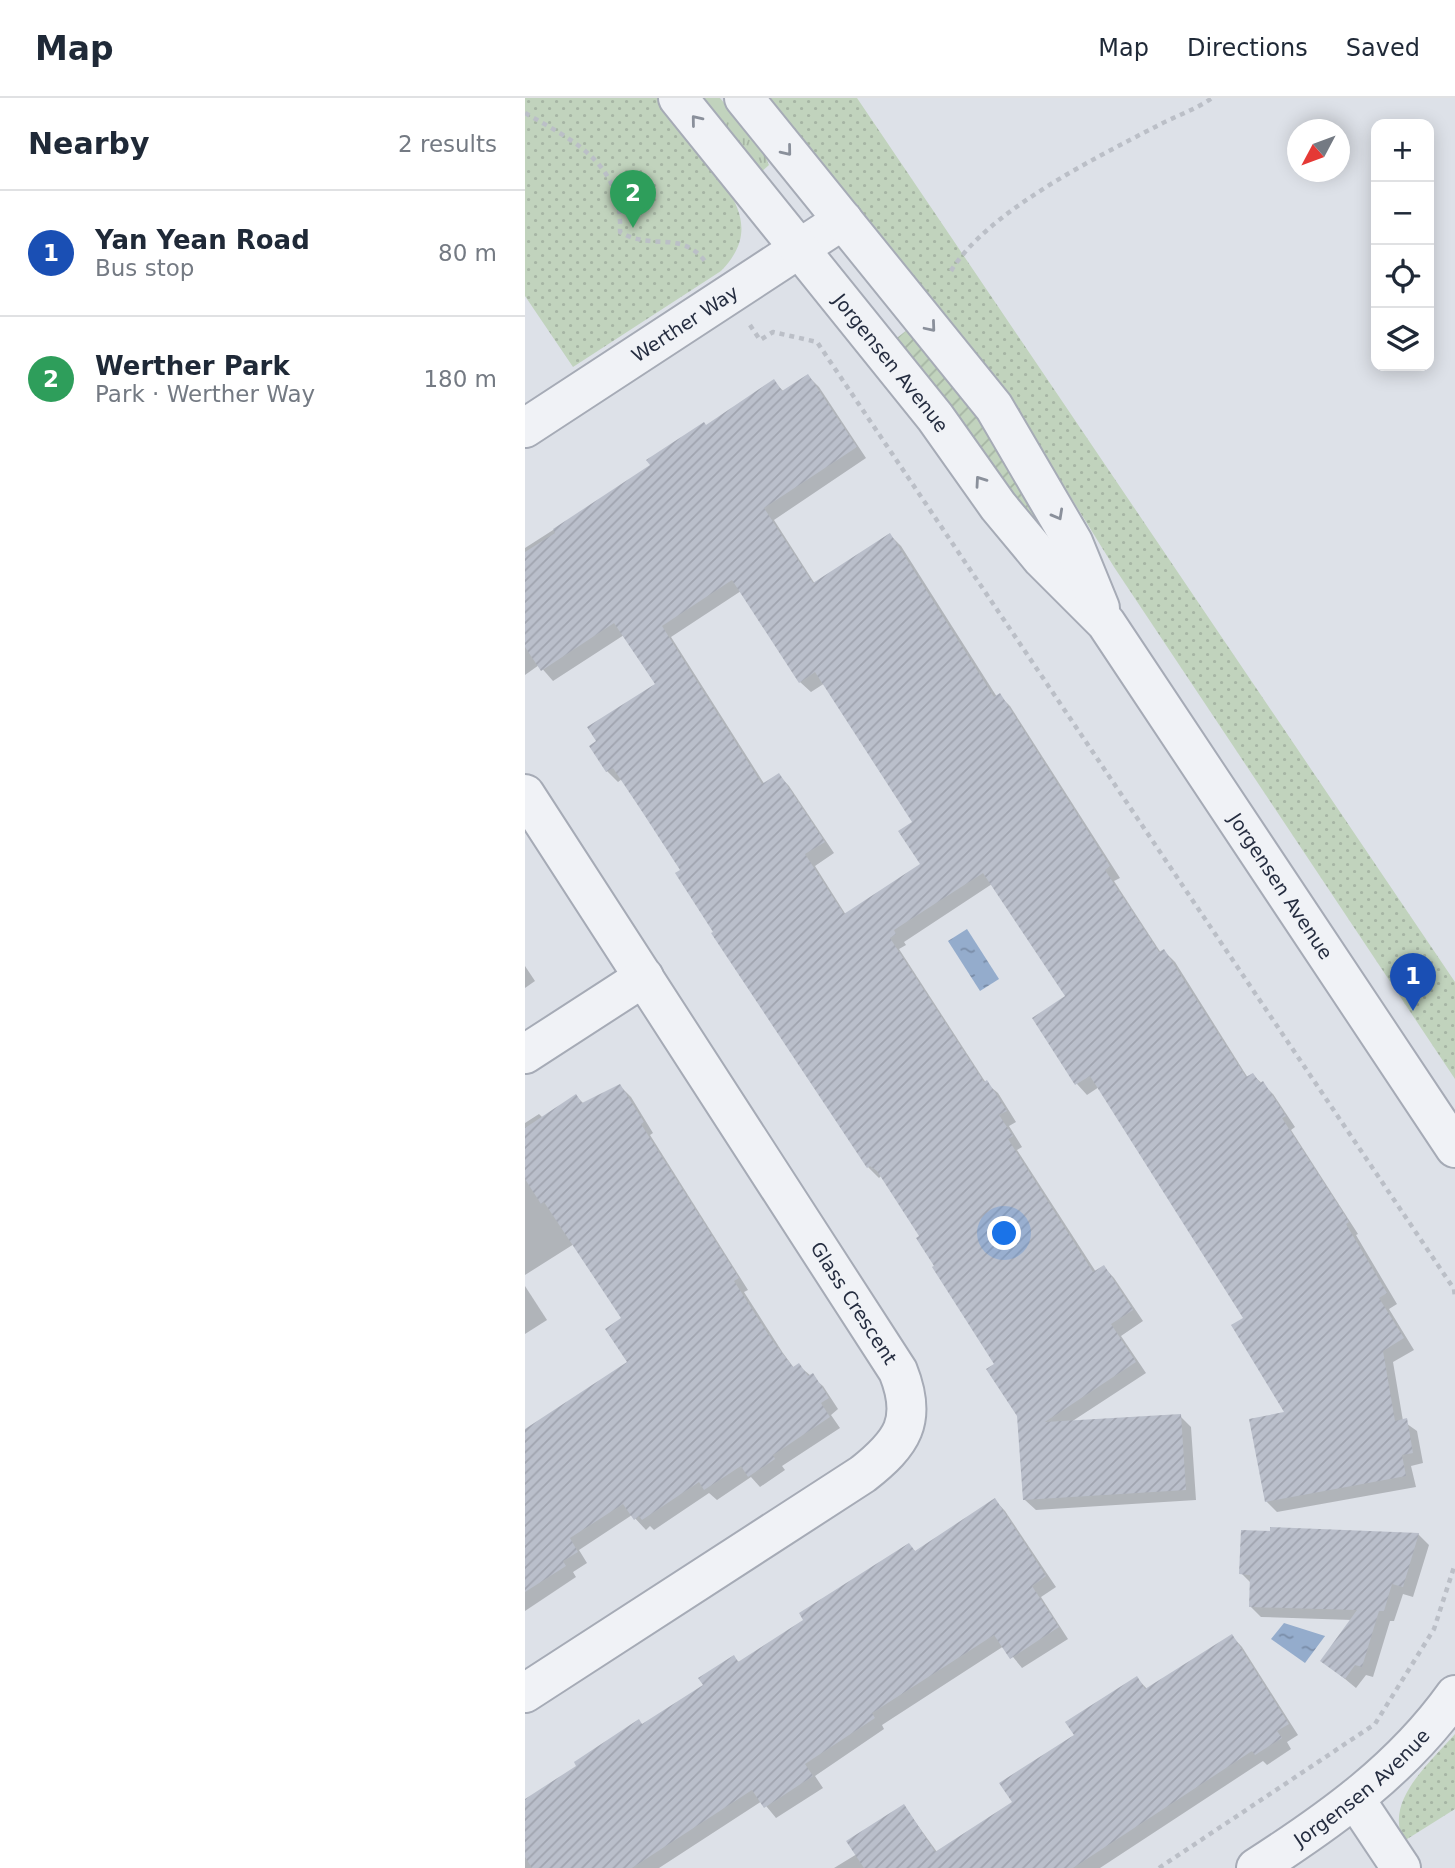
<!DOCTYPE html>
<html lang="en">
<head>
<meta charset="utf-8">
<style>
	:root { --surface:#fff; --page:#f6f6f7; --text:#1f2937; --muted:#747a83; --line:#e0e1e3; --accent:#d93645 }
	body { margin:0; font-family:"DejaVu Sans",sans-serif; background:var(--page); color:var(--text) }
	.controls { position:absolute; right:21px; top:21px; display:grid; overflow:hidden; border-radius:14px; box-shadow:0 4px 18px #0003 }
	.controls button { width:63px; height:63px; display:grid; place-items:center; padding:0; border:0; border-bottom:2px solid var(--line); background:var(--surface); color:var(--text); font:35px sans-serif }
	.compass { position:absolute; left:762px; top:21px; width:63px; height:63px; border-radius:50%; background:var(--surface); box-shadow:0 4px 18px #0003; rotate:229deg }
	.you { position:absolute; left:480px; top:1136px; width:24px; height:24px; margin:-18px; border:5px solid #fff; border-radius:50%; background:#1a73e8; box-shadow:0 0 0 10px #1a73e833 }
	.badge { display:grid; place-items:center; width:46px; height:46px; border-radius:50%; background:var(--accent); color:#fff; font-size:23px; font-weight:700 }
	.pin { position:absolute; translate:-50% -58px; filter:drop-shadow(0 2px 4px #0008) }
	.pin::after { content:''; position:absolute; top:37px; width:24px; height:21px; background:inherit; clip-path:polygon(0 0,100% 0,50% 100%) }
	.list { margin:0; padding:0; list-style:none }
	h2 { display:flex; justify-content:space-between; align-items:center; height:91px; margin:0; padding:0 28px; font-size:30px }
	h2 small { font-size:23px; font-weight:400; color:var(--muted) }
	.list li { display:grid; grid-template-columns:46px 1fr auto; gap:21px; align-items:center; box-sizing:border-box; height:126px; padding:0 28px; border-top:2px solid var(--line) }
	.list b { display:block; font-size:26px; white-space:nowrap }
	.list p { margin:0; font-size:23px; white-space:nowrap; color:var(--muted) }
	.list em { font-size:23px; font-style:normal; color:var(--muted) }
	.icon { flex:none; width:38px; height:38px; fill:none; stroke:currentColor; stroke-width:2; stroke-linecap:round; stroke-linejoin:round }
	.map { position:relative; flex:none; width:930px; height:1770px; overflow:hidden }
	header { display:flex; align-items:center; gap:42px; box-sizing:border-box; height:98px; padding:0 35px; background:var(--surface); border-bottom:2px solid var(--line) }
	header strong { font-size:33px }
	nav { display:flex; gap:38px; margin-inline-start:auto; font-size:24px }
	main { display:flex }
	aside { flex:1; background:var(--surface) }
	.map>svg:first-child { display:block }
	.grass { fill:url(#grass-tufts) }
	.park { fill:url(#park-dots) }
	.garden { fill:url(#garden-furrows) }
	.water { fill:url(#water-ripples) }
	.shadow { fill:#0003; fill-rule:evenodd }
	.building { fill:url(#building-hatch); fill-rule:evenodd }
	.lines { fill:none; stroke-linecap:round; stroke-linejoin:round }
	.minor-casing { stroke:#a6abb6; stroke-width:42 }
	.tertiary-casing { stroke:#a6abb6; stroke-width:42 }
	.path { stroke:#bbbfc7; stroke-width:4.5; stroke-dasharray:5 5; stroke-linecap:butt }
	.minor { stroke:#f0f2f6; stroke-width:38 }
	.tertiary { stroke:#f0f2f6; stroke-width:38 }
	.oneway { stroke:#8a909b }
	.labels { text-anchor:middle; stroke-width:7; stroke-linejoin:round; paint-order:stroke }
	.street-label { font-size:19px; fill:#252d40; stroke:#ecf0f6 }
</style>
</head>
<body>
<header>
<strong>Map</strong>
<nav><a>Map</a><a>Directions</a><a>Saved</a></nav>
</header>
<main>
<aside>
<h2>Nearby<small>2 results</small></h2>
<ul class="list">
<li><span class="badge" style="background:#1a4fb4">1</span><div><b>Yan Yean Road</b><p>Bus stop</p></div><em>80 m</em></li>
<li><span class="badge" style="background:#2e9e5b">2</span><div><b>Werther Park</b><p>Park · Werther Way</p></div><em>180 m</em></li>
</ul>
</aside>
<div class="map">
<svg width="930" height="1770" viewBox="0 0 930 1770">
	<defs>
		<pattern id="grass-tufts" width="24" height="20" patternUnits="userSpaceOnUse" patternTransform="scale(1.75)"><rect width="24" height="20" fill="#c1d3bd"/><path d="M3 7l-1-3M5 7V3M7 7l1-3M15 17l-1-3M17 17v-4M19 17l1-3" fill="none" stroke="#a6b5a4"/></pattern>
		<pattern id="park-dots" width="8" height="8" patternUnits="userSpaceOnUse" patternTransform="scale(1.75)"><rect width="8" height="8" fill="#c1d3bd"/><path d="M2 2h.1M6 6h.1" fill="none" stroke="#a6b5a4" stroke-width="1.8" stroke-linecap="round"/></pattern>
		<pattern id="garden-furrows" width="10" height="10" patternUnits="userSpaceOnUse" patternTransform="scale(1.75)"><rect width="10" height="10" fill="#c1d3bd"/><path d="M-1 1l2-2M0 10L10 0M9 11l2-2" fill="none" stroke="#a6b5a4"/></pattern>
		<pattern id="water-ripples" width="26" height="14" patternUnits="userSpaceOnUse" patternTransform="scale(1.75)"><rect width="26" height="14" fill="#94accc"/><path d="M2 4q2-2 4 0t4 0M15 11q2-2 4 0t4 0" fill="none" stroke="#798ca7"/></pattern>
		<pattern id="building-hatch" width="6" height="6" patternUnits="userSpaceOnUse" patternTransform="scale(1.75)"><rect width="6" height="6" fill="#babfcb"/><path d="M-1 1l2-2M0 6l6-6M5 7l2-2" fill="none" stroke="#a0a4af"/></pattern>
	</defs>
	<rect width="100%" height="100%" fill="#dde1e8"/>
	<!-- grass -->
	<polygon class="grass" points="170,0 195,0 237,50 244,67 236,74"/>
	<!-- park -->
	<g class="park">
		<path d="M0,0H132C145,17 158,35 172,52C202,90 241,127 196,173L48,269L0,198Z"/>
		<polygon points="237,0 332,0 930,884 930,981 589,469 519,356"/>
		<path d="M930,1636V1711L879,1743C858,1703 906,1664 930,1636Z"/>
	</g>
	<!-- garden -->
	<polygon class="garden" points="382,232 457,325 513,420 506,421 368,243"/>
	<!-- water -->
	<g class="water">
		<polygon points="442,831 474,881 455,893 423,843"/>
		<polygon points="759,1525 800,1538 780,1565 746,1541"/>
	</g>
	<!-- shadow -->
	<g class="shadow">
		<path d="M283,278L294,289L341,360L249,422L290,486L365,437L376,448L472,599L474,597L485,608L595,780L589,783L636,855L639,853L650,864L723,980L728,977L748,996L770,1029L766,1032L833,1136L831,1137L872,1206L864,1211L889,1252L868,1264L878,1323L892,1333L898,1365L886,1368L891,1389L752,1414L741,1403L762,1315L720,1221L574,989L562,997L552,986L542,899L467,786L379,844L381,847L374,851L461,985L473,995L491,1024L484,1028L497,1049L492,1052L571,1174L579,1169L589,1180L618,1223L596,1238L621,1275L546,1324L655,1318L666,1329L671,1402L511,1412L500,1402L494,1318L471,1267L396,1139L357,1077L354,1080L343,1069L190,834L158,772L97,681L93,684L82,673L132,586L99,537L28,583L14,567L0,577V450L128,368L249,283L259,294ZM216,493L275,584L286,594L300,585L389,725L397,766L321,817L290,768L309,755L264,688L254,677L240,687L146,539Z"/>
		<polygon points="0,868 10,883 0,890"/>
		<polygon points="95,988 106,999 128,1035 125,1037 223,1192 219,1194 258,1255 269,1270 273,1267 298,1288 313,1311 306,1317 315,1330 257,1368 260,1372 235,1389 226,1379 192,1402 184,1395 129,1432 125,1428 121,1432 107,1417 54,1452 62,1465 48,1474 51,1479 0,1513 0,1336 104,1265 99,1221 49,1146 0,1177 0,1025 14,1016 18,1020 51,998 59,1006"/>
		<polygon points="0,1188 22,1222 0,1236"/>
		<polygon points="470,1402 480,1413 531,1489 516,1499 543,1541 497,1570 479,1548 357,1627 359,1631 290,1678 298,1690 251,1720 237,1703 134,1770 0,1770 0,1703 181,1588 209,1559 215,1565 281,1523 384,1447 391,1454"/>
		<polygon points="893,1436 904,1447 888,1499 878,1496 869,1523 865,1523 848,1579 841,1577 831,1590 797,1562 827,1522 736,1519 725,1508 726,1485 716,1475"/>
		<polygon points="707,1538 717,1549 773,1637 762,1644 766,1651 742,1667 738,1663 575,1770 309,1770 332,1756 379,1708 412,1754 489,1705 551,1638 612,1580 623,1592"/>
	</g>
	<!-- building -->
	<g class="building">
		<path d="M283,276L332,349L239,410L288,485L365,435L469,599L475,595L585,768L580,772L634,854L639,851L721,979L728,975L735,985L738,983L761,1018L757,1020L824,1124L821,1126L862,1195L854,1200L879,1240L858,1253L870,1323L882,1320L888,1355L877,1357L881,1378L740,1404L724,1321L759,1314L706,1227L718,1220L565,978L550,987L507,920L540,898L458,775L369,832L371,836L365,840L459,984L462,982L482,1013L474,1017L488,1038L483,1041L568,1174L579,1167L608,1212L586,1226L611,1264L520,1324L656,1316L661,1392L498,1402L492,1318L461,1271L469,1266L407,1169L409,1168L391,1140L394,1138L352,1073L345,1068L342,1070L186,835L188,834L150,775L155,772L118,715L88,670L81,674L64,648L71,643L62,629L130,586L89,525L16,573L0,549V454L30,435L28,431L125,367L121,362L179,324L181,327L249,281L257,293ZM207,482L274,585L290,574L387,724L373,733L395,766L319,816L280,756L300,744L254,675L237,686L137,528Z"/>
		<polygon points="95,986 119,1024 116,1026 214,1180 209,1183 247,1242 268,1269 274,1265 283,1278 288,1275 304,1300 296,1305 305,1319 248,1357 250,1361 223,1379 216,1368 179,1392 174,1384 117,1422 114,1418 109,1422 98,1406 45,1440 53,1454 38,1463 41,1468 0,1494 0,1331 102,1264 80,1231 96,1220 19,1104 16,1106 0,1081 0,1030 51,996 57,1005"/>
		<polygon points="470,1400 521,1478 507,1488 534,1529 485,1561 469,1537 347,1615 350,1620 280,1666 288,1678 239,1710 227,1692 107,1770 7,1770 0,1759 0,1701 51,1668 49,1664 114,1621 117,1626 178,1587 173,1580 209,1557 213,1564 278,1522 274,1515 384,1445 390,1453"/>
		<polygon points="745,1429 894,1435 878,1489 867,1486 859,1513 854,1513 837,1569 830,1567 820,1581 795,1563 832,1512 724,1509 725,1477 714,1476 716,1432 745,1433"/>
		<polygon points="707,1536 764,1626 752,1633 757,1640 730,1657 727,1653 548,1770 339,1770 321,1743 379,1706 410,1754 487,1704 474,1685 549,1637 540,1624 612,1578 620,1591"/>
	</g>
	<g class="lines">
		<defs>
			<g id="minor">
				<path id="s1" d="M0,330L318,122"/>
				<path id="s2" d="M0,696L373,1273C393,1323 377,1345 338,1376L0,1595"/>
				<polyline points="0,956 119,879"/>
				<polyline points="830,1701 876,1770"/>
			</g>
			<g id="tertiary">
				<path id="s3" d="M153,0L410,319L473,408L517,461L581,525L930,1050"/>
				<polyline points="219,0 469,309 548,444 575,510"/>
				<path id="s4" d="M731,1770C807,1721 877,1671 930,1597"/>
			</g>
		</defs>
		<!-- minor casing -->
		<use href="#minor" class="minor-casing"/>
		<!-- tertiary casing -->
		<use href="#tertiary" class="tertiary-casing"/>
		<!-- path -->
		<g class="path">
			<path d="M0,15C51,44 98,66 95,134C128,154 157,130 182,166"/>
			<path d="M426,173C462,114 568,61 630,29C648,19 670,12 687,0"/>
			<polyline points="225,227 235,242 248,234 292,244 929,1191 930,1199"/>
			<polyline points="634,1770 850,1626 909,1531 930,1466"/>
		</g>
		<!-- minor -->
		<use href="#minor" class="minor"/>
		<!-- tertiary -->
		<use href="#tertiary" class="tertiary"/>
	</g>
	<!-- one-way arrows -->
	<defs><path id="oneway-chevron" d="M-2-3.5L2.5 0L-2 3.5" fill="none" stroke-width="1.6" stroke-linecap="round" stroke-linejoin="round" transform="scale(1.75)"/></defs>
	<g class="oneway">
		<use href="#oneway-chevron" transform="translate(171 22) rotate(-129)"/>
		<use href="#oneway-chevron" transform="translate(262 53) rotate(51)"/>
		<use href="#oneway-chevron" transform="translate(406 229) rotate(50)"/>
		<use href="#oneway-chevron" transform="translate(455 383) rotate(-125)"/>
		<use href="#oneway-chevron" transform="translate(533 417) rotate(61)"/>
	</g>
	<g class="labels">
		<!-- street labels -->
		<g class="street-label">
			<text dy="7" stroke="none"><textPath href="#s1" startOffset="191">Werther Way</textPath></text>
			<text dy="7" stroke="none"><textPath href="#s3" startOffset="340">Jorgensen Avenue</textPath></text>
			<text dy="7" stroke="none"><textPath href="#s3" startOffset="994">Jorgensen Avenue</textPath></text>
			<text dy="7" stroke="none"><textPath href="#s2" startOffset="606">Glass Crescent</textPath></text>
			<text dy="7" stroke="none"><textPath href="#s4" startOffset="133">Jorgensen Avenue</textPath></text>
		</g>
	</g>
</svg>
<div class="controls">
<button>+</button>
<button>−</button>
<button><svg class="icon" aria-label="locate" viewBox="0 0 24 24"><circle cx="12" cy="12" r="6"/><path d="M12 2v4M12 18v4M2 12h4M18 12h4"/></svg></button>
<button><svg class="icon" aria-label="layers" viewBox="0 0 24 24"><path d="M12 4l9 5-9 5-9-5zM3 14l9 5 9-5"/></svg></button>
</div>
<svg class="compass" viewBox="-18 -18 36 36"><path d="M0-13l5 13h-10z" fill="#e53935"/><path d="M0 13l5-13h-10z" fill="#747a83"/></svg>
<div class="you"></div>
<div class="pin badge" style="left:888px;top:913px;background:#1a4fb4">1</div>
<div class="pin badge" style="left:108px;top:130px;background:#2e9e5b">2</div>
</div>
</main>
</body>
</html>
